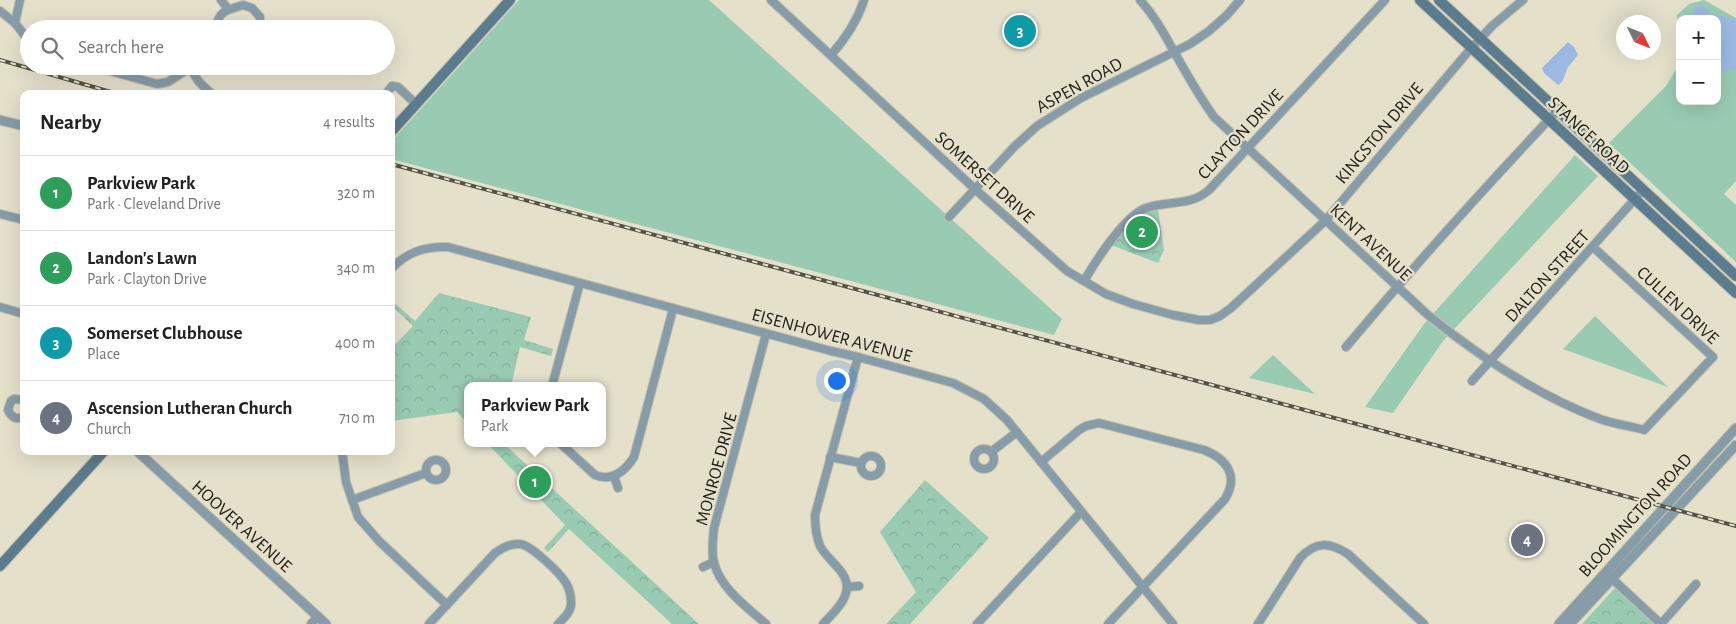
<!DOCTYPE html>
<html lang="en">
<head>
<meta charset="utf-8">
<style>
	:root { --surface:#fff; --page:#f2f2f2; --text:#222; --muted:#767676; --line:#e0e0e0; --accent:#b33b90 }
	body { margin:0; font-family:"Alegreya Sans",sans-serif; background:var(--page); color:var(--text) }
	.controls { position:absolute; right:15px; top:15px; display:grid; overflow:hidden; border-radius:10px; box-shadow:0 5px 20px #0002 }
	.controls button { width:45px; height:45px; display:grid; place-items:center; padding:0; border:0; border-bottom:1px solid var(--line); background:var(--surface); color:var(--text); font:25px sans-serif }
	.compass { position:absolute; left:1616px; top:15px; width:45px; height:45px; border-radius:50%; background:var(--surface); box-shadow:0 5px 20px #0002; rotate:133deg }
	.you { position:absolute; left:836px; top:380px; width:18px; height:18px; margin:-12px; border:4px solid #fff; border-radius:50%; background:#1a73e8; box-shadow:0 0 0 8px #1a73e833 }
	.badge { display:grid; place-items:center; width:32px; height:32px; border-radius:50%; background:var(--accent); color:#fff; font-size:16px; font-weight:700 }
	.pin { position:absolute; translate:-50% -50%; border:2px solid #fff; box-shadow:0 1px 5px #0006 }
	.popup { position:absolute; left:464px; top:382px; width:142px; height:65px; box-sizing:border-box; display:grid; place-content:center; border-radius:10px; background:var(--surface); filter:drop-shadow(0 1px 4px #0005); font-size:16px; white-space:nowrap; color:var(--muted) }
	.popup b { font-size:19px; color:var(--text) }
	.popup::after { content:''; position:absolute; left:50%; top:100%; margin-left:-10px; border:10px solid transparent; border-top-color:var(--surface) }
	.list { margin:0; padding:0; list-style:none }
	h2 { display:flex; justify-content:space-between; align-items:center; height:65px; margin:0; padding:0 20px; font-size:21px }
	h2 small { font-size:16px; font-weight:400; color:var(--muted) }
	.list li { display:grid; grid-template-columns:32px 1fr auto; gap:15px; align-items:center; box-sizing:border-box; height:75px; padding:0 20px; border-top:1px solid var(--line) }
	.list b { display:block; font-size:19px; white-space:nowrap }
	.list p { margin:0; font-size:16px; white-space:nowrap; color:var(--muted) }
	.list em { font-size:16px; font-style:normal; color:var(--muted) }
	.icon { flex:none; width:28px; height:28px; fill:none; stroke:currentColor; stroke-width:2; stroke-linecap:round; stroke-linejoin:round }
	.map { position:relative; flex:none; width:1736px; height:624px; overflow:hidden }
	.search { position:absolute; background:var(--surface); box-shadow:0 5px 20px #0002; left:20px; top:20px; width:375px; height:55px; display:flex; align-items:center; gap:12px; box-sizing:border-box; padding:0 18px; border-radius:28px; color:var(--muted); font-size:19px }
	.panel { position:absolute; background:var(--surface); box-shadow:0 5px 20px #0002; left:20px; top:90px; width:375px; height:365px; border-radius:10px }
	.map>svg:first-child { display:block }
	.grass { fill:#99cbb3; fill-rule:evenodd }
	.park { fill:url(#park-crowns) }
	.water { fill:#9bb9e3 }
	.lines { fill:none; stroke-linecap:round; stroke-linejoin:round }
	.minor-casing { stroke:#c1bdaa; stroke-width:10 }
	.tertiary-casing { stroke:#c1bdaa; stroke-width:11 }
	.secondary-casing { stroke:#c1bdaa; stroke-width:12 }
	.minor { stroke:#879ca9; stroke-width:8 }
	.tertiary { stroke:#879ca9; stroke-width:9 }
	.secondary { stroke:#5b7b8e; stroke-width:10 }
	.rail-casing { stroke:#555347; stroke-width:4 }
	.rail { stroke:#e4e0ca; stroke-width:2; stroke-dasharray:5.5; stroke-linecap:butt }
	.labels { text-anchor:middle; stroke-width:4.5; stroke-linejoin:round; paint-order:stroke }
	.street-label { font-size:18px; fill:#222018; stroke:#e4e0ca }
</style>
</head>
<body>
<div class="map">
<svg width="1736" height="624" viewBox="0 0 1736 624">
	<defs>
		<pattern id="park-crowns" width="20" height="18" patternUnits="userSpaceOnUse" patternTransform="scale(1.25)"><rect width="20" height="18" fill="#99cbb3"/><path d="M2 6a3 3 0 1 1 6 0M12 15a3 3 0 1 1 6 0" fill="none" stroke="#84ae99"/></pattern>
	</defs>
	<rect width="100%" height="100%" fill="#e4e0ca"/>
	<!-- grass -->
	<g class="grass">
		<polygon points="519,0 709,0 1062,319 1054,335 391,159 391,142"/>
		<path d="M1704,0L1736,18V181L1724,194L1736,205V262L1609,143L1666,86L1677,68V15L1689,4ZM1680,19H1717V101H1680Z"/>
		<polygon points="1575,155 1598,176 1443,341 1393,413 1365,407 1424,324"/>
		<polygon points="1595,316 1668,387 1563,349"/>
		<polygon points="1273,355 1315,394 1249,378"/>
	</g>
	<!-- park -->
	<g class="park">
		<polygon points="1158,209 1164,250 1158,263 1111,245 1139,215"/>
		<polygon points="439,293 531,317 524,340 553,349 551,356 520,347 511,386 468,386 467,423 457,412 391,421 391,349 413,326 391,305 391,300 415,321"/>
		<polygon points="487,443 503,443 699,624 672,624 569,529 548,552 544,548 565,525"/>
		<polygon points="925,480 989,538 910,624 886,624 916,592 880,532"/>
		<polygon points="1615,588 1654,624 1582,624"/>
	</g>
	<!-- water -->
	<g class="water">
		<polygon points="1701,4 1712,14 1736,20 1736,68 1717,74 1717,19 1693,19 1694,9"/>
		<polygon points="1568,42 1574,47 1578,55 1568,67 1562,82 1558,85 1544,73 1542,68"/>
	</g>
	<g class="lines">
		<defs>
			<g id="minor">
				<polyline points="221,0 228,9"/>
				<polyline points="771,0 976,190 1067,271 1106,294 1133,304 1173,315 1199,320 1210,320 1220,316 1231,308 1326,220 1467,53 1493,25 1523,0"/>
				<path d="M1140,0C1153,14 1163,31 1172,48C1185,71 1198,95 1214,117L1428,315C1480,357 1536,395 1600,419C1614,424 1630,426 1644,430L1713,357L1593,247"/>
				<polyline points="0,11 15,23 29,41"/>
				<polyline points="15,23 20,0"/>
				<path d="M217,29L216,26C220,9 229,10 243,5L252,8L260,17V24L256,29"/>
				<path d="M831,55C846,38 857,22 864,0"/>
				<path d="M92,66L157,84L168,82L191,67C195,80 202,85 212,94"/>
				<polyline points="386,94 392,86 398,87 416,104"/>
				<polyline points="0,214 24,220"/>
				<polyline points="949,217 1015,146 1037,126 1081,98 1190,44 1209,31 1227,15 1240,0"/>
				<path d="M391,269C407,252 425,246 448,247L831,351L858,357L953,383L984,399L1007,420L1173,624"/>
				<path d="M1084,281C1095,262 1125,215 1146,208C1169,200 1189,207 1209,190L1385,0"/>
				<polyline points="0,307 24,314"/>
				<path d="M1346,347C1414,266 1485,187 1558,110"/>
				<polyline points="1472,381 1643,190"/>
				<polyline points="552,386 580,283"/>
				<path d="M24,400L14,399L11,401L8,410C11,417 17,421 24,416"/>
				<path d="M560,443L595,475C612,482 625,471 634,457L673,309"/>
				<circle cx="984" cy="459" r="10"/>
				<polyline points="342,451 346,482 358,517 379,541 447,605"/>
				<polyline points="991,452 1017,432"/>
				<circle cx="871" cy="466" r="10"/>
				<polyline points="830,457 861,463"/>
				<circle cx="436" cy="470" r="10"/>
				<path d="M1041,462L1079,430L1086,426L1099,423L1204,450C1227,459 1239,476 1225,499L1108,624"/>
				<polyline points="614,476 618,488"/>
				<polyline points="352,500 426,473"/>
				<polyline points="703,567 714,562"/>
				<polyline points="1608,575 1661,624"/>
				<polyline points="847,587 859,586"/>
				<polyline points="311,624 318,616"/>
				<path d="M429,624L495,553C502,548 510,543 520,544C531,545 560,573 566,583C569,588 571,596 571,602C572,611 564,618 558,624"/>
				<path d="M766,624C747,607 721,589 714,563C711,552 713,539 714,528L766,334"/>
				<path d="M823,624C830,616 841,607 845,596C854,574 829,563 820,546C816,536 815,526 815,515L858,357"/>
				<polyline points="977,624 1081,512"/>
				<path d="M1258,624L1300,558C1316,541 1329,542 1348,554L1424,624"/>
				<polyline points="1661,624 1696,584"/>
			</g>
			<g id="tertiary">
				<polyline points="0,120 24,126"/>
				<polyline points="137,451 326,624"/>
				<polyline points="1559,624 1736,428"/>
				<polyline points="1570,624 1736,445"/>
			</g>
			<g id="secondary">
				<polyline points="1420,0 1736,293"/>
				<polyline points="1439,0 1736,276"/>
				<polyline points="391,132 510,0"/>
				<polyline points="0,566 104,451"/>
			</g>
		</defs>
		<!-- minor casing -->
		<use href="#minor" class="minor-casing"/>
		<!-- tertiary casing -->
		<use href="#tertiary" class="tertiary-casing"/>
		<!-- secondary casing -->
		<use href="#secondary" class="secondary-casing"/>
		<!-- minor -->
		<use href="#minor" class="minor"/>
		<!-- tertiary -->
		<use href="#tertiary" class="tertiary"/>
		<!-- secondary -->
		<use href="#secondary" class="secondary"/>
		<defs>
			<g id="rail">
				<polyline points="0,60 118,94"/>
				<polyline points="391,164 1736,526"/>
			</g>
		</defs>
		<!-- rail casing -->
		<use href="#rail" class="rail-casing"/>
		<!-- rail -->
		<use href="#rail" class="rail"/>
	</g>
	<g class="labels">
		<!-- street labels -->
		<g class="street-label">
			<text transform="translate(1079 85) rotate(-29)" y="6">ASPEN ROAD</text>
			<text transform="translate(1379 133) rotate(-50)" y="6">KINGSTON DRIVE</text>
			<text transform="translate(1240 134) rotate(-47)" y="6">CLAYTON DRIVE</text>
			<text transform="translate(1589 135) rotate(43)" y="6">STANGE ROAD</text>
			<text transform="translate(985 177) rotate(42)" y="6">SOMERSET DRIVE</text>
			<text transform="translate(1371 242) rotate(43)" y="6">KENT AVENUE</text>
			<text transform="translate(1547 276) rotate(-48)" y="6">DALTON STREET</text>
			<text transform="translate(1678 305) rotate(43)" y="6">CULLEN DRIVE</text>
			<text transform="translate(832 335) rotate(15)" y="6">EISENHOWER AVENUE</text>
			<text transform="translate(716 469) rotate(-75)" y="6">MONROE DRIVE</text>
			<text transform="translate(1635 515) rotate(-48)" y="6">BLOOMINGTON ROAD</text>
			<text transform="translate(242 526) rotate(42)" y="6">HOOVER AVENUE</text>
		</g>
	</g>
</svg>
<div class="controls">
<button>+</button>
<button>−</button>
</div>
<svg class="compass" viewBox="-18 -18 36 36"><path d="M0-13l5 13h-10z" fill="#e53935"/><path d="M0 13l5-13h-10z" fill="#767676"/></svg>
<div class="you"></div>
<div class="pin badge" style="left:535px;top:482px;background:#2e9e5b">1</div>
<div class="popup"><b>Parkview Park</b>Park</div>
<div class="pin badge" style="left:1142px;top:232px;background:#2e9e5b">2</div>
<div class="pin badge" style="left:1020px;top:31px;background:#0f9aa8">3</div>
<div class="pin badge" style="left:1527px;top:540px;background:#6b7280">4</div>
<div class="search"><svg class="icon" aria-label="search" viewBox="0 0 24 24"><circle cx="10" cy="10" r="6"/><path d="M15 15l6 6"/></svg>Search here</div>
<section class="panel">
<h2>Nearby<small>4 results</small></h2>
<ul class="list">
<li><span class="badge" style="background:#2e9e5b">1</span><div><b>Parkview Park</b><p>Park · Cleveland Drive</p></div><em>320 m</em></li>
<li><span class="badge" style="background:#2e9e5b">2</span><div><b>Landon's Lawn</b><p>Park · Clayton Drive</p></div><em>340 m</em></li>
<li><span class="badge" style="background:#0f9aa8">3</span><div><b>Somerset Clubhouse</b><p>Place</p></div><em>400 m</em></li>
<li><span class="badge" style="background:#6b7280">4</span><div><b>Ascension Lutheran Church</b><p>Church</p></div><em>710 m</em></li>
</ul>
</section>
</div>
</body>
</html>
